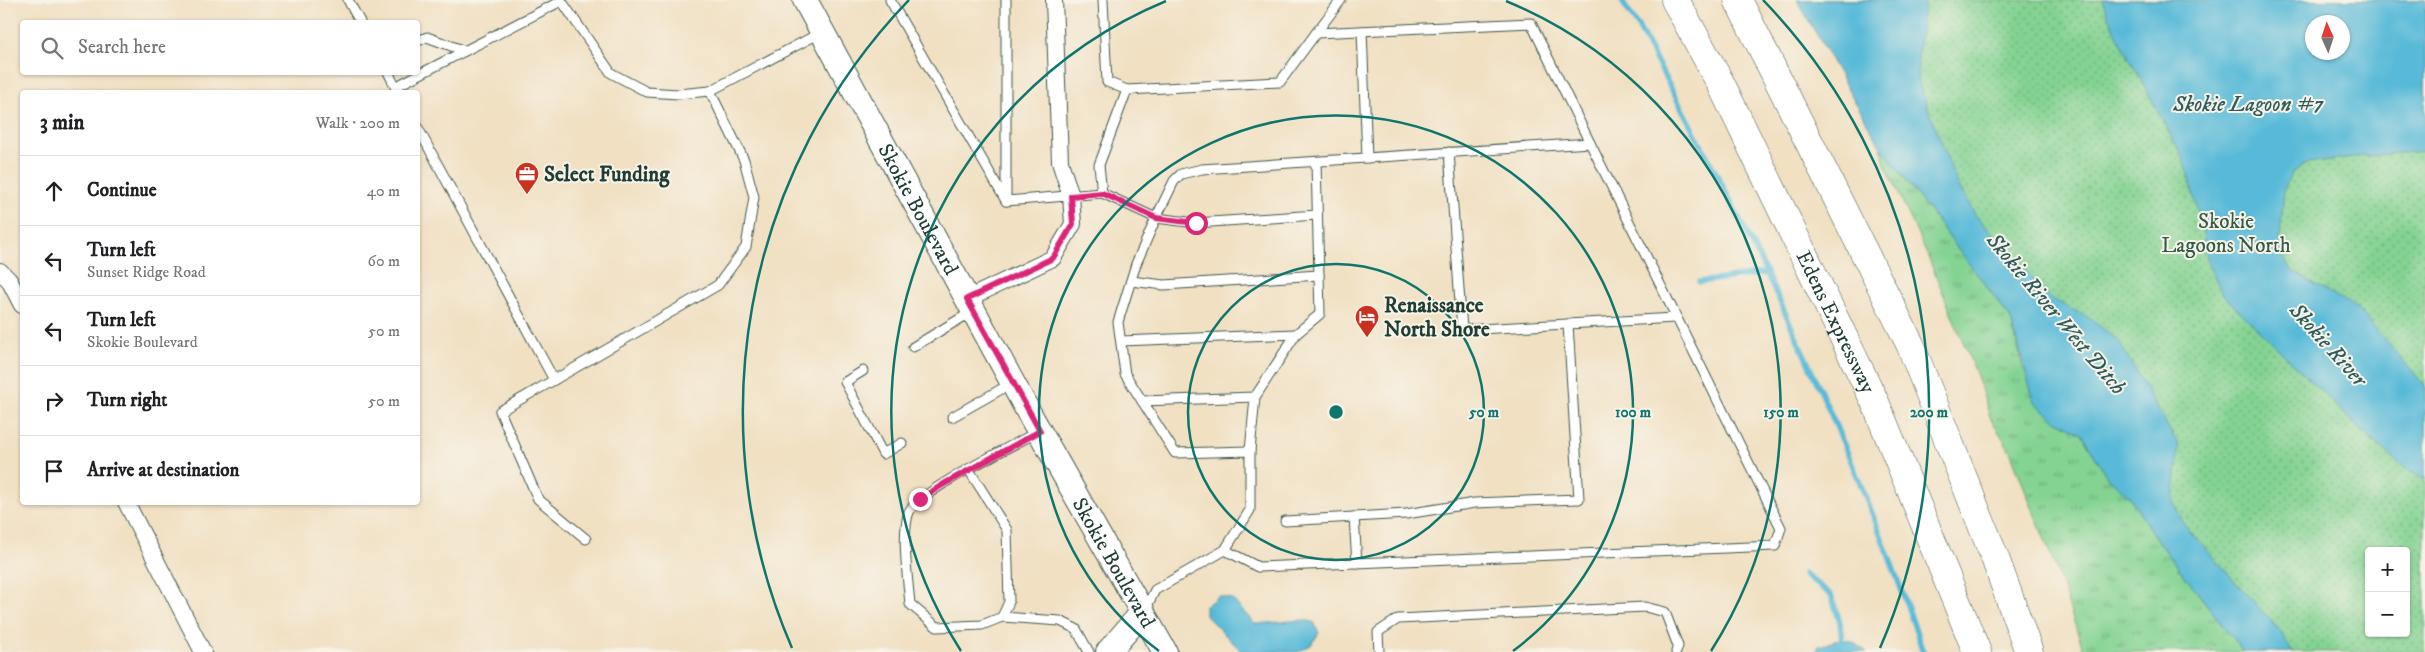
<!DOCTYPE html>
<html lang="en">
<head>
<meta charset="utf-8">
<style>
	:root { --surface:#fff; --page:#f2f2f2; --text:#202124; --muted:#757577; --line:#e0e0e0 }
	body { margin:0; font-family:"IM FELL DW Pica",serif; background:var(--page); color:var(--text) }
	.controls { position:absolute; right:15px; bottom:15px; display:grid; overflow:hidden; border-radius:5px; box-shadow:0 1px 4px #0004 }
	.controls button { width:45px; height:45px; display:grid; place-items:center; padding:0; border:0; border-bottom:1px solid var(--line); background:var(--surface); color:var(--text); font:25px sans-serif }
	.compass { position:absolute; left:2305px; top:15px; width:45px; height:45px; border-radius:50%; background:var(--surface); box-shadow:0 1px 4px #0004; rotate:357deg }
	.stop { position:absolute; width:15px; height:15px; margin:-11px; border:4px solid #db2777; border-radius:50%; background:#fff }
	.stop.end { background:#db2777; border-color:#fff; box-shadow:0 1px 5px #0008 }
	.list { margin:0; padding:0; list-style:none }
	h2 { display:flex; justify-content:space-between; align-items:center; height:65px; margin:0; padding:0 20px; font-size:21px }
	h2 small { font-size:16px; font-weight:400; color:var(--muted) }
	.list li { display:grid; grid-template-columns:32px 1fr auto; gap:15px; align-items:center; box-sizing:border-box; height:70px; padding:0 20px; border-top:1px solid var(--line) }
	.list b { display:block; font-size:19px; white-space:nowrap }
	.list p { margin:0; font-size:16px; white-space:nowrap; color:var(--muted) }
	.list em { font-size:16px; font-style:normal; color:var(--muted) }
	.icon { flex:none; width:28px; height:28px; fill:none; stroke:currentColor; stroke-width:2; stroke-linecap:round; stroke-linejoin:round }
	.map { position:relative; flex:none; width:2425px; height:652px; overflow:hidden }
	.search { position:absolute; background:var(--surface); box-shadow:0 1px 4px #0004; left:20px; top:20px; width:400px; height:55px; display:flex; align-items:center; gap:12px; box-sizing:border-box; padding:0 18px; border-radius:5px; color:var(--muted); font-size:19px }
	.panel { position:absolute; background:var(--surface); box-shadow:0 1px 4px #0004; left:20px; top:90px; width:400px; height:415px; border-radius:5px }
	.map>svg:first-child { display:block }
	.grass { fill:url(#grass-tufts); stroke:#528864 }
	.park { fill:url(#park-dots); stroke:#528864; fill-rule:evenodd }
	.water { fill:#59bad8; stroke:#3c7c86; fill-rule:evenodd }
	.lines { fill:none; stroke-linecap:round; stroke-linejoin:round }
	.stream { stroke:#59bad8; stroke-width:5.5 }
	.lane-casing { stroke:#3e5549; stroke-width:11 }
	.street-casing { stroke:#3e5549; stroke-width:18 }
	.secondary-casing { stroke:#3e5549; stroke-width:26 }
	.highway-casing { stroke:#3e5549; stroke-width:29 }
	.lane { stroke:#fff; stroke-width:9 }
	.street { stroke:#fff; stroke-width:16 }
	.secondary { stroke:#fff; stroke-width:24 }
	.highway { stroke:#fff; stroke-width:28 }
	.route { stroke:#db2777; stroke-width:6 }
	.ring { fill:none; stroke:#0f766e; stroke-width:2.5 }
	.labels { text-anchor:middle; stroke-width:4; stroke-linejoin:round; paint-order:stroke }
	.poi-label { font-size:21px; font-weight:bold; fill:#1f3d34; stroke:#f7f3e8; text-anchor:start }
	.street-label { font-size:21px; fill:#1f3d34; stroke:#f7f3e8 }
	.park-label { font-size:21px; fill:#335b47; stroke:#f7f3e8 }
	.water-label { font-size:22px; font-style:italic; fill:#2e5c5d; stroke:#f7f3e8 }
	.centre { fill:#0f766e; stroke:#f7f3e8; stroke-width:2.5 }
	.ring-label { font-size:15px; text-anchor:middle; font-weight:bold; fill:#0f766e; stroke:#f7f3e8; stroke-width:4; stroke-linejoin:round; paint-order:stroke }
</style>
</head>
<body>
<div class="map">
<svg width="2425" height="652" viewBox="0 0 2425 652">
	<defs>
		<pattern id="grass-tufts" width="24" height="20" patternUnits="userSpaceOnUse" patternTransform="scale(1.25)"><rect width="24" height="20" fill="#84d393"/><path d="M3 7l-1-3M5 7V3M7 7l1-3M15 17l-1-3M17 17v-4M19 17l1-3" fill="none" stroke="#6bac79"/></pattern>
		<pattern id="park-dots" width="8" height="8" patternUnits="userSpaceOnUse" patternTransform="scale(1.25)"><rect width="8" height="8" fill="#84d393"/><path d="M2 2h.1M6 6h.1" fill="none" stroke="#6bac79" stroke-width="1.8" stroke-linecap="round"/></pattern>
	</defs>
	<rect width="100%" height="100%" fill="#f7f3e8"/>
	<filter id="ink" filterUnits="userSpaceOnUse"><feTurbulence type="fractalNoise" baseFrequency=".02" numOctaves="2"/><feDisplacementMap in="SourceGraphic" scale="10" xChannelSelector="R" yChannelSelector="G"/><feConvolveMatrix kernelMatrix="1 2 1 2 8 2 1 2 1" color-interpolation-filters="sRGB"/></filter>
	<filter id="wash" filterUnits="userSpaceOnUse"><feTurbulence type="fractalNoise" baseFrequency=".0096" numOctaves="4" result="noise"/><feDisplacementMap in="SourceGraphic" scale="20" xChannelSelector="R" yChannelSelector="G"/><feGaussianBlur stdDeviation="1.12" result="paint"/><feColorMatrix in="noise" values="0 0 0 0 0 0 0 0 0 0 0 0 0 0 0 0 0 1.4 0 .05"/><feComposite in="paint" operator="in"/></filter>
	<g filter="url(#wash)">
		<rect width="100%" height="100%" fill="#f1e0c2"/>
		<!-- grass -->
		<polygon class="grass" points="1881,147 2011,319 2023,368 2056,420 2082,434 2107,477 2129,496 2155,537 2243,652 2084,652 2057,571 2009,449 1990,417 1977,376 1929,259 1885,164"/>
		<!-- park -->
		<path class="park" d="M1805,0H2425V652H2276ZM2312,22H2342V52H2312ZM2369,551H2406V633H2369Z"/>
		<!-- water -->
		<g class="water">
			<polygon points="1797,0 1925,0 1919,44 1917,79 1957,183 1976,216 2052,299 2089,318 2118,340 2179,446 2173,501 2184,524 2280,631 2292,652 2243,652 2155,537 2129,496 2107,477 2082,434 2056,420 2034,402 2011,319 1881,147"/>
			<path d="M2102,0H2425V151L2353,157L2308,163L2291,173L2284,190L2279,248L2291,270L2358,309L2425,386V479L2407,470L2370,439L2224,296L2208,264L2201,223L2184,160L2112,26ZM2342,22V52H2312V22Z"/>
			<polygon points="1219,596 1232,599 1255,624 1303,620 1314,622 1319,633 1311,645 1298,652 1242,652 1205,615 1205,606"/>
			<polygon points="1841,639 1851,641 1867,652 1816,652 1819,646"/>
		</g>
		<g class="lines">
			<!-- stream -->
			<g class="stream">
				<path d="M1621,0L1638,26C1679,105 1724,184 1762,264C1823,391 1879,519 1923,652"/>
				<polyline points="1699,282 1766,273"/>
				<polyline points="1804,574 1831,595 1840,622 1843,652"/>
			</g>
		</g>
	</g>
	<g filter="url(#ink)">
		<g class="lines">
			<defs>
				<g id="lane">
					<polyline points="348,0 360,22"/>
					<polyline points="561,0 611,73 647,92 678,94 710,91 822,32"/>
					<polyline points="890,0 1006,201 1102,193 1156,218 1136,264 1118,322 1125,374 1175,453 1250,451 1250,510 1225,550 1155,590 1145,610"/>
					<polyline points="1341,0 1316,33 1531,23 1590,143"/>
					<polyline points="1362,31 1367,158"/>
					<polyline points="418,41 427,37 465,51"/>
					<polyline points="388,72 398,92"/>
					<polyline points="395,87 561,1"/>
					<polyline points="1127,90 1280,82 1316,33"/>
					<polyline points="418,128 554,380 500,411 538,499 586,539"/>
					<polyline points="1449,152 1462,330 1675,318"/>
					<polyline points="1102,193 1099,165 1127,90 1107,82 1103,0"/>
					<polyline points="1006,201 1006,0"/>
					<polyline points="1131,281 1164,285 1319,275"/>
					<polyline points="1121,341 1296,334"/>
					<polyline points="913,347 973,311"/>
					<polyline points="863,371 845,382 883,454 902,443"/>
					<polyline points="554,380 718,285 746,247 754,197 744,160 710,91"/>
					<polyline points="1142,401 1255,397"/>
					<polyline points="952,417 1012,383"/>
					<polyline points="1250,451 1255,397 1296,334 1320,314 1316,162"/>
					<path d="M969,470L1007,530L1009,602L1002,617L982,625L937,627L910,604C908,581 901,533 909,512C917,492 1016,444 1039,431"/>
					<polyline points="1354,517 1357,563"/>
					<polyline points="1285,521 1406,514 1475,503 1579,499 1568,324"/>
					<polyline points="1225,550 1258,567 1775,546 1781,528 1590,143 1202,169 1181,174 1174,181 1156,218 1196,223 1317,215"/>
					<polyline points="1002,617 1060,621 1076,629 1089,652"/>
					<polyline points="1379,652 1378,632 1398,619 1645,607 1665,612 1678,646 1676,652"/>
				</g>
				<g id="street">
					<polyline points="0,271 9,280 22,305"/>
					<polyline points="967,299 1053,258 1073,224 1071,196 1060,162 1054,0"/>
					<polyline points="126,502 203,652"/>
				</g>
				<g id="secondary">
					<path id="s1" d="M805,0L1029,413L1165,652"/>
					<polyline points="1108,652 1143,612"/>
				</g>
				<g id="highway">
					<path id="s2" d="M1675,0L1721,84L1875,402L1977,652"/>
					<polyline points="1738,0 1910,344 1995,558 2029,652"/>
				</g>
			</defs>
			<!-- lane casing -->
			<use href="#lane" class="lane-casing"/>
			<!-- street casing -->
			<use href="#street" class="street-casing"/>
			<!-- secondary casing -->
			<use href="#secondary" class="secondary-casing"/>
			<!-- highway casing -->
			<use href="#highway" class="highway-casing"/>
			<!-- lane -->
			<use href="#lane" class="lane"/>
			<!-- street -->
			<use href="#street" class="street"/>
			<!-- secondary -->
			<use href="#secondary" class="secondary"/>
			<!-- highway -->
			<use href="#highway" class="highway"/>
		</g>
	</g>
	<g class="lines" filter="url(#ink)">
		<!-- route -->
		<polyline class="route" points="920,499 944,484 1040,431 967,299 1053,258 1073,224 1071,196 1102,193 1156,218 1196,223"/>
	</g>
	<!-- distance rings -->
	<g class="ring">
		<circle cx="1336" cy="412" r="148"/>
		<path d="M1159 651A297 297 0 1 1 1513 651"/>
		<path d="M961 651A445 445 0 0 1 1166 1M1506 1A445 445 0 0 1 1711 651"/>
		<path d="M792 648A593 593 0 0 1 909 0M1763 0A593 593 0 0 1 1880 648"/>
	</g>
	<!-- icons -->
	<defs>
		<symbol id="office-pin" viewBox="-11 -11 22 30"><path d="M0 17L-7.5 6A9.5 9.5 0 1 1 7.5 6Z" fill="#c8321e" stroke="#f7f3e8"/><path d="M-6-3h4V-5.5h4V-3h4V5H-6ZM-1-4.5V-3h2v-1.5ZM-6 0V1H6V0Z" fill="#fff"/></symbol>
		<symbol id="hotel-pin" viewBox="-11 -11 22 30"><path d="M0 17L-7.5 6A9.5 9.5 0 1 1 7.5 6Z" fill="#c8321e" stroke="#f7f3e8"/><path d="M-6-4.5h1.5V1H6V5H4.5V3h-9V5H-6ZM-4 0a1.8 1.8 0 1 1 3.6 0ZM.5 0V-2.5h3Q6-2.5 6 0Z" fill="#fff"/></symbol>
	</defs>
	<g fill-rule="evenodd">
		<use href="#office-pin" x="513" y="160" width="28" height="38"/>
		<use href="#hotel-pin" x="1353" y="303" width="28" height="38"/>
	</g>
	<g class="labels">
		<!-- poi labels -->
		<g class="poi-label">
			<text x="544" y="181">Select Funding</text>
			<text x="1384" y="312">Renaissance<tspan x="1384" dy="24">North Shore</tspan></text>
		</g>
		<!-- street labels -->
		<g class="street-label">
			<text dy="7" stroke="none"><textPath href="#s1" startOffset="238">Skokie Boulevard</textPath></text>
			<text dy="7" stroke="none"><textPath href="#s2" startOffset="360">Edens Expressway</textPath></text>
			<text dy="7" stroke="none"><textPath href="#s1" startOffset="642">Skokie Boulevard</textPath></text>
		</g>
		<!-- park labels -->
		<g class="park-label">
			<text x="2226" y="228">Skokie<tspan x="2226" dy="24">Lagoons North</tspan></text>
		</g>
		<!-- water labels -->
		<g class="water-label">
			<text x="2248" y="111">Skokie Lagoon #7</text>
			<text transform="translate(2057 313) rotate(50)" y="8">Skokie River West Ditch</text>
			<text transform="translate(2329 344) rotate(48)" y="8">Skokie River</text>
		</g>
	</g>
	<circle cx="1336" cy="412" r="8" class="centre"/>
	<g class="ring-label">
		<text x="1484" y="417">50 m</text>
		<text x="1633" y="417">100 m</text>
		<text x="1781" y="417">150 m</text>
		<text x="1929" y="417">200 m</text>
	</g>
</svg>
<div class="controls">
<button>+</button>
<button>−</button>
</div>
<svg class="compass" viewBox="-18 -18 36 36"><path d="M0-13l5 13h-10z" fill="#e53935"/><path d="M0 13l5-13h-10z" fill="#757577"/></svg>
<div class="stop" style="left:1196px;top:223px"></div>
<div class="stop end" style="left:920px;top:499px"></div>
<div class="search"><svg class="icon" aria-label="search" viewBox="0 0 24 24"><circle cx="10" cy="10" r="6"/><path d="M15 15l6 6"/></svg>Search here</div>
<section class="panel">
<h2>3 min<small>Walk · 200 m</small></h2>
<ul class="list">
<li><svg class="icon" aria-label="ahead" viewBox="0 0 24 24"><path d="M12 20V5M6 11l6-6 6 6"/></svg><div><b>Continue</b></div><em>40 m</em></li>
<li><svg class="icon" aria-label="left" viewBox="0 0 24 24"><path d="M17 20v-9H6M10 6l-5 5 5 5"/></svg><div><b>Turn left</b><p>Sunset Ridge Road</p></div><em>60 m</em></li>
<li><svg class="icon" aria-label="left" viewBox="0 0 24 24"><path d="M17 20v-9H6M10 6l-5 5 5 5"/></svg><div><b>Turn left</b><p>Skokie Boulevard</p></div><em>50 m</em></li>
<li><svg class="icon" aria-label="right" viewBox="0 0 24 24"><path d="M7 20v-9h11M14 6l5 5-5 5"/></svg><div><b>Turn right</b></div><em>50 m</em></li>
<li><svg class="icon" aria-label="arrive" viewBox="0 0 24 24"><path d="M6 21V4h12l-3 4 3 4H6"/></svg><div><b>Arrive at destination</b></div></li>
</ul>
</section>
</div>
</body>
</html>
